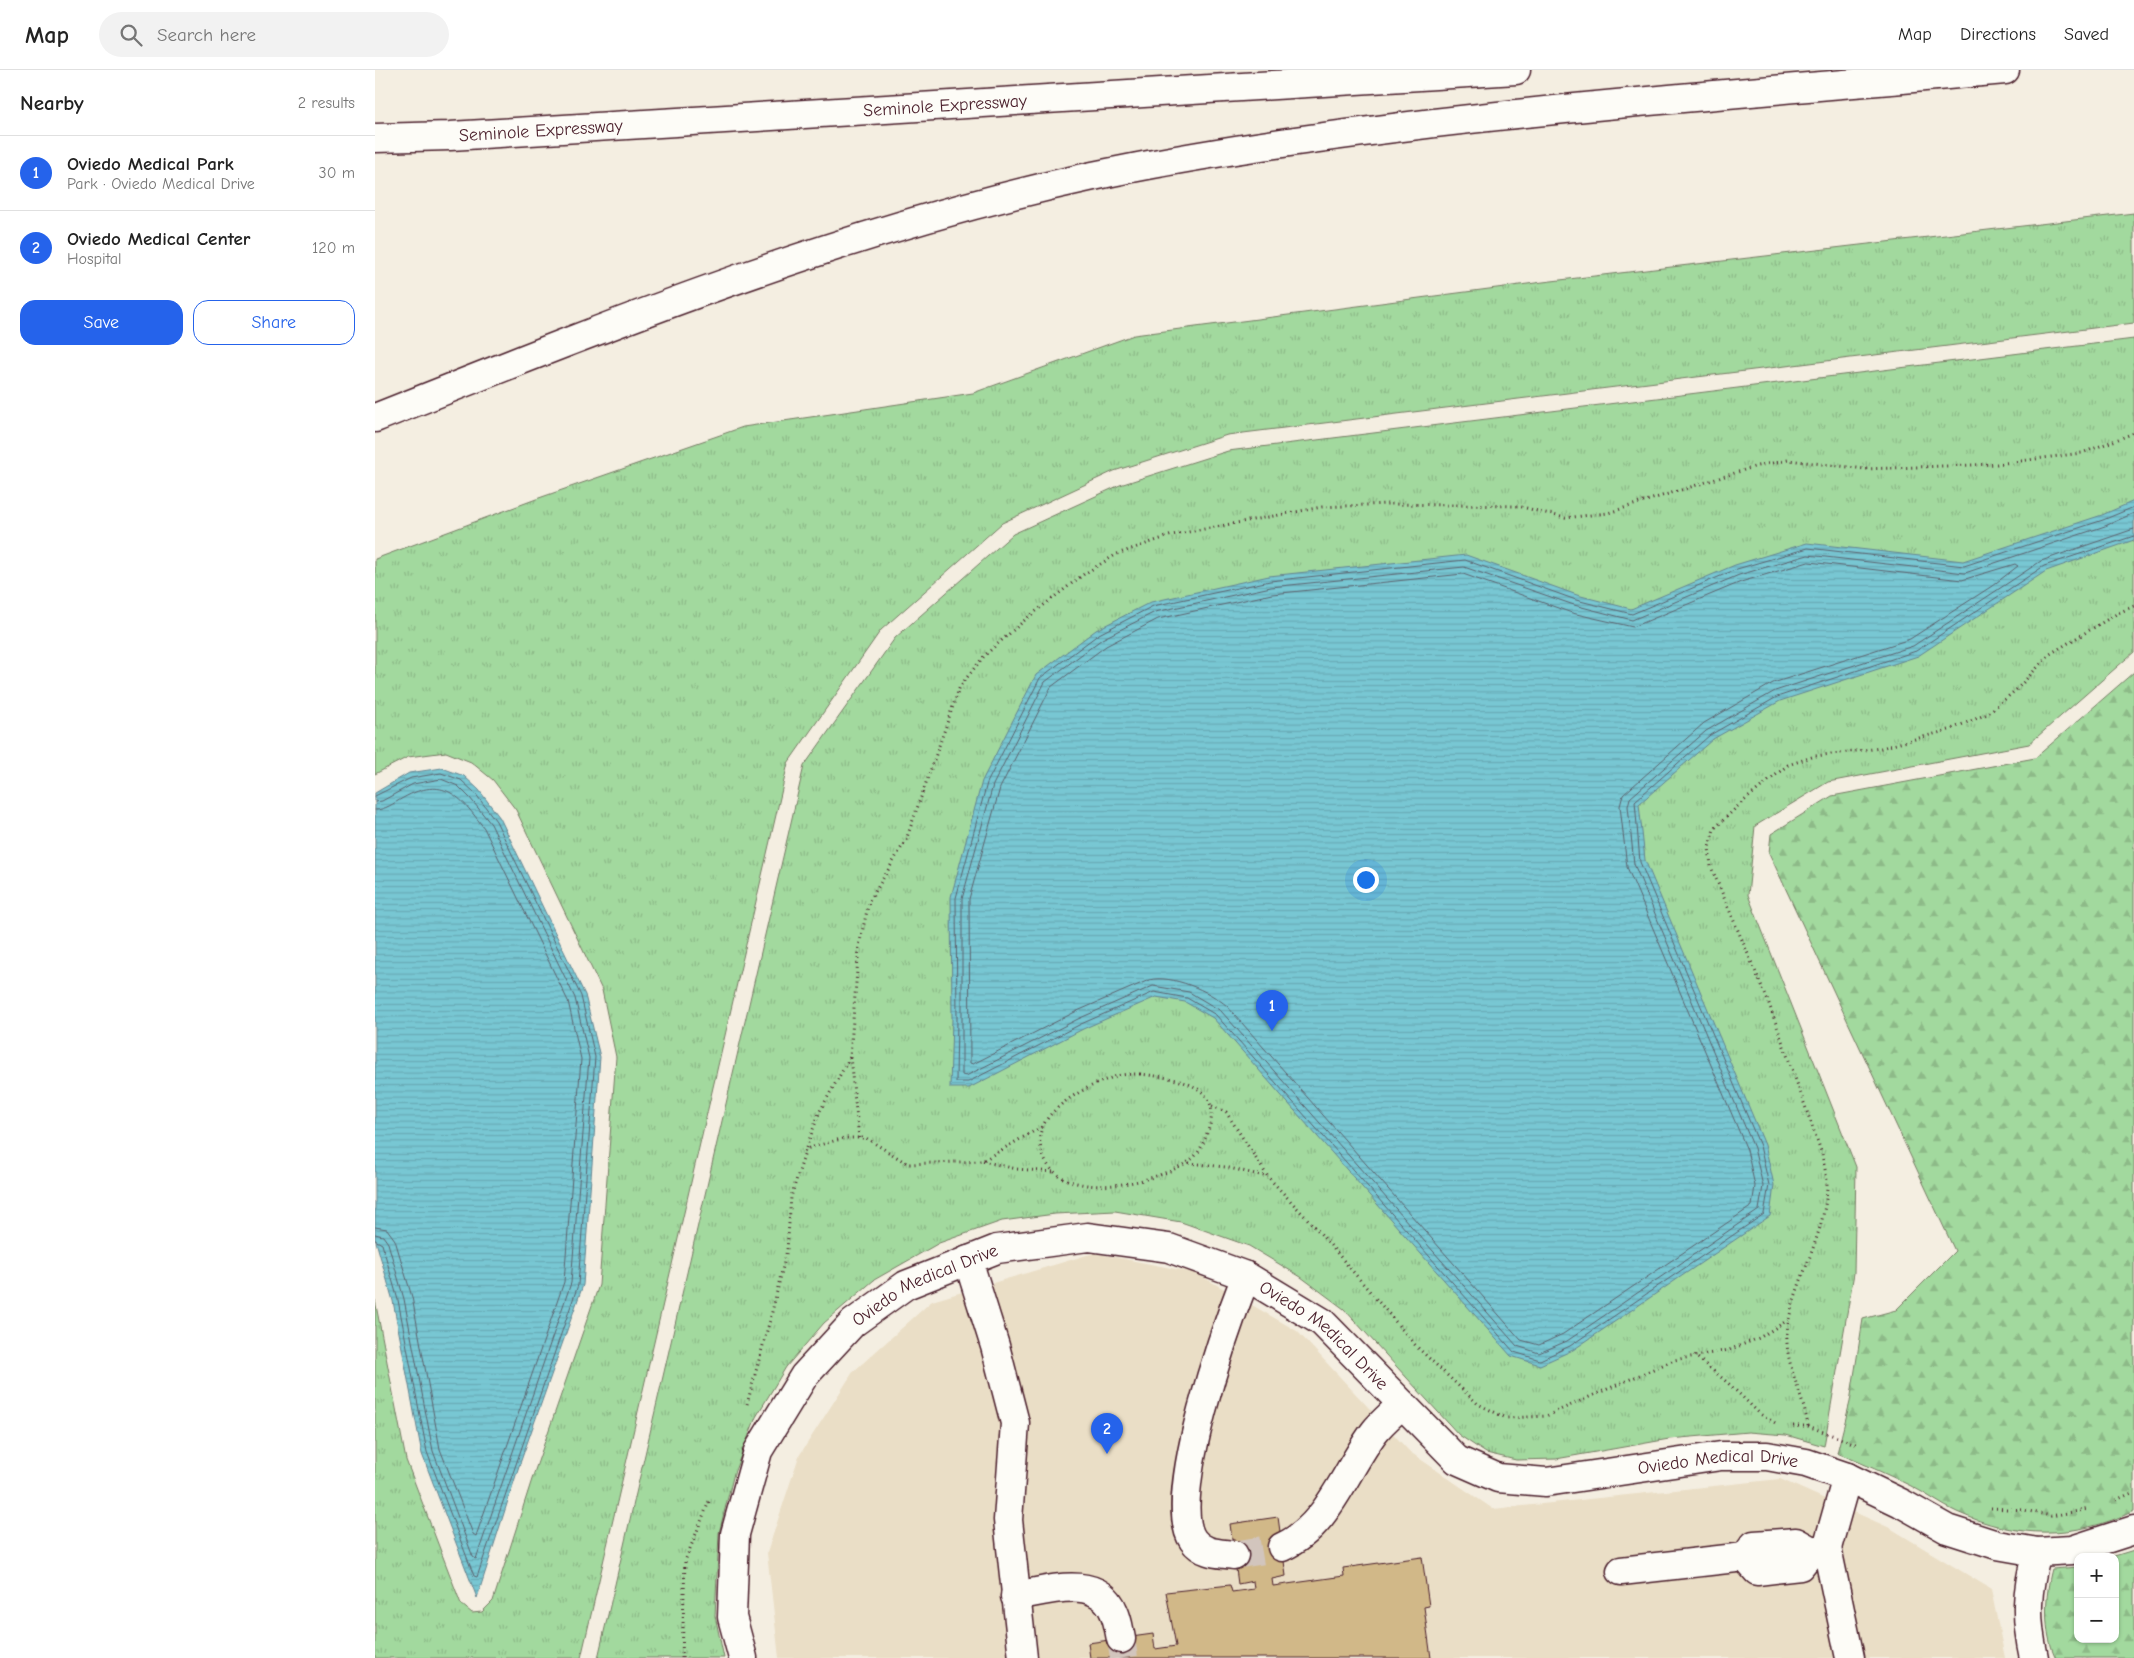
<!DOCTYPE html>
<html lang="en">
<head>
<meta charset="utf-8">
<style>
	:root { --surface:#fff; --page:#f2f2f2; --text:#222; --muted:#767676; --line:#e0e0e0; --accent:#2563eb }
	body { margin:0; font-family:"Comic Neue",sans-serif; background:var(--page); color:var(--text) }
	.controls { position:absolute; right:15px; bottom:15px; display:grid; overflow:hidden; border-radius:10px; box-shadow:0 1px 4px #0004 }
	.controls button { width:45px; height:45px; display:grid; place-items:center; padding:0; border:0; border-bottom:1px solid var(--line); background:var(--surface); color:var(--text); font:25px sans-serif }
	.you { position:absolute; left:990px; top:809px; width:18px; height:18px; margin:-12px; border:4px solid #fff; border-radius:50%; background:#1a73e8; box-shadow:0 0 0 8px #1a73e833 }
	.badge { display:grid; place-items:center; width:32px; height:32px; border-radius:50%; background:var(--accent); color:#fff; font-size:16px; font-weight:700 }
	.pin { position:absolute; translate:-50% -41px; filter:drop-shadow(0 1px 2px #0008) }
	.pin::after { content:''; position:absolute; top:26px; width:18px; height:15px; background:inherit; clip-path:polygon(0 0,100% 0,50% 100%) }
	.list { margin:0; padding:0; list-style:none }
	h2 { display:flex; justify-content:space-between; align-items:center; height:65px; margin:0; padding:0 20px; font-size:21px }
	h2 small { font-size:16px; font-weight:400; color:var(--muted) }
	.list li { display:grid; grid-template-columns:32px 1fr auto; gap:15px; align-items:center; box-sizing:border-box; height:75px; padding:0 20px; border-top:1px solid var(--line) }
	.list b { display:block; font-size:19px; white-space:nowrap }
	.list p { margin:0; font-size:16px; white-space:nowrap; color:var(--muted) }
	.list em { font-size:16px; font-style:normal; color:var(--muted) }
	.actions { display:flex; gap:10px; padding:15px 20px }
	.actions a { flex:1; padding:11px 0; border:1px solid var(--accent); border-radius:15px; text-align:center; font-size:18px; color:var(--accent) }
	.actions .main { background:var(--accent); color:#fff }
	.icon { flex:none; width:28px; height:28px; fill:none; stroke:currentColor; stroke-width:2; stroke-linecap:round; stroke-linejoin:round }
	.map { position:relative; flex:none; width:1759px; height:1588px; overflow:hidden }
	header { display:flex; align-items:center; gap:30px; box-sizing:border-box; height:70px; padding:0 25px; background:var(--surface); border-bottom:1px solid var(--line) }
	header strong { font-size:24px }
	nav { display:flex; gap:28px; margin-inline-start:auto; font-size:18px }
	.search { width:350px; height:45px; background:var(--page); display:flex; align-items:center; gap:12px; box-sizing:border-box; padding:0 18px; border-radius:28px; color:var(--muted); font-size:19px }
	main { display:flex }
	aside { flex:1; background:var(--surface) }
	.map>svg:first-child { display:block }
	.built { fill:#eadec6 }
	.grass { fill:url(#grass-tufts); stroke:#767c64 }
	.forest { fill:url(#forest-firs); stroke:#767c64 }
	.water { fill:url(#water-rules); stroke:#668490 }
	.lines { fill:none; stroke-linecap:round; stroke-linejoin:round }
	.shore { stroke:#5c626e; stroke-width:1 }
	.building { fill:#d1b888; stroke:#4a1f2b }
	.minor-tunnel { stroke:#d2c5bd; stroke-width:28; stroke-dasharray:28 14; stroke-linecap:butt }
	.minor-casing { stroke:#4a1f2b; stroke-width:31 }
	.highway-casing { stroke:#4a1f2b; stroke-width:31 }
	.path { stroke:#4a1f2b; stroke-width:3; stroke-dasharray:1 4; stroke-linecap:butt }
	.minor { stroke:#fdfcf7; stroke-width:28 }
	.highway { stroke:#fdfcf7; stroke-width:28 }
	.labels { text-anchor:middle; stroke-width:4.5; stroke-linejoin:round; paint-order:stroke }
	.street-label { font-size:18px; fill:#4a1f2b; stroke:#fdfcf7 }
</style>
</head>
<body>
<header>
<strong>Map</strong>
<div class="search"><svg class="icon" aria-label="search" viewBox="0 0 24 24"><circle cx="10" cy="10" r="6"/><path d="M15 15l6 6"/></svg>Search here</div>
<nav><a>Map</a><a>Directions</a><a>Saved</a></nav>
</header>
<main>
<aside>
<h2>Nearby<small>2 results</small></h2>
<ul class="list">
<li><span class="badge">1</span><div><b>Oviedo Medical Park</b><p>Park · Oviedo Medical Drive</p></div><em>30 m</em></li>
<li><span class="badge">2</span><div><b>Oviedo Medical Center</b><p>Hospital</p></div><em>120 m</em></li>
</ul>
<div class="actions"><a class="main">Save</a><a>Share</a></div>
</aside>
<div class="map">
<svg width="1759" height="1588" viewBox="0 0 1759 1588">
	<defs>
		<pattern id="grass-tufts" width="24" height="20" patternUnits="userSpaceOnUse" patternTransform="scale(1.25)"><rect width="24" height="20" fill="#a2d99e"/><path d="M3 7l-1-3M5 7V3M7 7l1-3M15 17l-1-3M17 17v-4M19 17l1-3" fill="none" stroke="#8dba88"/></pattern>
		<pattern id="forest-firs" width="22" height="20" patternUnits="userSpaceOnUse" patternTransform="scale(1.25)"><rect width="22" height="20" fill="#a2d99e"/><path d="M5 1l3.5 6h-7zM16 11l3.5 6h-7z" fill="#8dba88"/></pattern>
		<pattern id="water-rules" width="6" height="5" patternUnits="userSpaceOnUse" patternTransform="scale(1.25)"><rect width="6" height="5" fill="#78c7d3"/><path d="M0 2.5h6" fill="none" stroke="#69aab5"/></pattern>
	</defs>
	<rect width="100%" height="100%" fill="#f4eee1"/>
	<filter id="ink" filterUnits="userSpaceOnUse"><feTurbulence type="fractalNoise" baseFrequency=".02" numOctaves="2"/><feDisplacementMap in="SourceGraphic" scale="10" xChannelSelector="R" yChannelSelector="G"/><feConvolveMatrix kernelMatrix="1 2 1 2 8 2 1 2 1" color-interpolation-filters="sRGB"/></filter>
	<g filter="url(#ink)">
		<!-- built -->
		<polygon class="built" points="719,1183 821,1203 922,1261 1035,1382 1118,1439 1405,1409 1515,1458 1616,1519 1630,1588 404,1588 392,1483 424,1386 478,1302 557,1231"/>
		<!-- grass -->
		<g class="grass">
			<polygon points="1759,143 1759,253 852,365 739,401 627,453 506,560 413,693 206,1588 0,1588 0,1230 31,1390 86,1534 97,1543 107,1542 118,1531 159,1403 224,1215 241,987 227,920 141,740 118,710 96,692 71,682 33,687 0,704 0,489 164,428 368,357 598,323 759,265 1168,212"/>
			<polygon points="1759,269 1759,582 1654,674 1453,712 1380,756 1373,825 1481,1097 1479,1203 1449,1376 1411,1365 1373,1362 1294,1369 1181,1389 1141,1390 1111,1383 1084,1365 969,1239 926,1207 874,1176 806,1152 740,1141 680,1144 627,1151 564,1173 499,1210 449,1253 411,1297 381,1347 359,1403 344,1463 340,1546 349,1588 223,1588 429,696 520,568 638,464 745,415 853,381"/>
		</g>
		<!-- forest -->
		<g class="forest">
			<path d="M1759,602V1441C1700,1469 1642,1469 1582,1442C1566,1435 1552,1424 1536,1416C1512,1404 1487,1393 1462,1383L1475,1332L1488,1249L1521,1240L1580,1181L1394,783L1396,764L1457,726L1660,688Z"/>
			<path d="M1759,1480V1588H1681C1668,1563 1670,1525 1677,1499L1703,1497V1569H1740V1487H1736Z"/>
		</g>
		<!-- water -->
		<g class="water">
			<polygon points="1759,431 1759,470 1671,501 1543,586 1405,631 1338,669 1264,734 1270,790 1390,1075 1399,1115 1395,1146 1198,1280 1165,1295 1136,1286 838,948 810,932 781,927 708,959 594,1018 575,1018 577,949 576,827 607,711 661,605 721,560 776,532 894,506 1091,485 1202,525 1256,539 1360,495 1432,473 1588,491 1727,445"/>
			<polygon points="67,698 89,706 104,720 125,748 210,925 225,987 208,1215 143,1399 102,1528 47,1384 18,1231 0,1168 0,723 34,703"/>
		</g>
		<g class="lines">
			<!-- shore -->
			<g class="shore">
				<polyline points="1759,437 1728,450 1589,496 1433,478 1362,499 1257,544 1201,530 1090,490 895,511 778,536 724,564 665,608 612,713 581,828 582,949 581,1012 593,1012 706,954 779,922 812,928 841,945 1139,1282 1165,1290 1195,1276 1389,1144 1394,1115 1385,1076 1265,792 1260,731 1335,665 1402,627 1541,581 1669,496 1759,466"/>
				<polyline points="1759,443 1730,456 1590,503 1433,485 1364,505 1257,550 1199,535 1089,497 896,517 780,542 727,569 670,612 618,715 587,829 587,1005 591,1006 703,949 778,916 814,922 846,941 1142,1276 1164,1283 1192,1271 1384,1140 1388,1116 1379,1078 1259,794 1253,736 1255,728 1331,661 1400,621 1538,576 1666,491 1759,459"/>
				<path d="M1434,492L1587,510L1640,494L1643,496L1617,516L1535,569L1398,613L1329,653L1248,725L1245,736L1252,797L1372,1080L1380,1116L1377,1136L1188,1264L1164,1275L1146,1270L852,936C835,921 796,904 774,910L700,942L598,994L595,993L594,829L625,718L676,617L731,576L783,549L897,524L1088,504L1197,543L1258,557L1366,512Z"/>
				<polyline points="0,726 36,708 66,703 86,710 100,723 121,751 206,926 220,987 203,1215 102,1507 99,1506 52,1382 23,1230 7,1174 0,1170"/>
				<polyline points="0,732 7,731 38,714 66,709 83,716 95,728 116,754 200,928 214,988 196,1213 101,1489 98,1487 58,1381 29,1229 13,1173 8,1166 0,1164"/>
				<path d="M0,740C10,740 19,733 28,728C69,705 85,726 109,758L193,931L206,989L189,1212L101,1466L98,1464L65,1379L37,1227L20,1170L12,1159L0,1157"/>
			</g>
		</g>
		<!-- building -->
		<polygon class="building" points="903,1447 911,1506 897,1509 898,1516 969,1506 968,1498 1047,1487 1054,1536 1049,1537 1056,1588 715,1588 713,1573 778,1564 780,1579 801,1576 791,1522 855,1515 857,1522 879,1519 878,1511 863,1514 855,1454"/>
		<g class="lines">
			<!-- minor-tunnel -->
			<g class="minor-tunnel">
				<polyline points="859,1485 907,1477"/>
				<polyline points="746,1569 749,1588"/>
			</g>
			<defs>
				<g id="minor">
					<polyline points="593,1190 620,1276 640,1353 633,1450 648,1588"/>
					<path d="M907,1477C954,1456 970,1400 1000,1361C1007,1352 1018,1343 1027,1334"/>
					<polyline points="1452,1478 1475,1588"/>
					<path d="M859,1485C844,1483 828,1484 818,1470C789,1430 853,1252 871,1206"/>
					<polyline points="1370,1487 1382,1501 1425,1496 1437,1481 1452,1478 1472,1407"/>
					<polyline points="1246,1501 1370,1487 1379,1475 1421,1472 1437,1481"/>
					<path d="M640,1526C672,1521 723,1503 739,1542C743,1550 744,1560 746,1569"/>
					<path id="s1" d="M368,1588L357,1547L360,1464L383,1381L429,1306L478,1253L531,1215L622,1179L713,1167L794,1178L871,1206L947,1252L1082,1390L1123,1408L1171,1412L1346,1386H1392L1431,1393L1472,1407L1526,1433L1572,1459L1622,1475L1662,1482L1697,1480L1759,1460"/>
					<path d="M1659,1588C1650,1547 1651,1522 1662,1482"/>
				</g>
				<g id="highway">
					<path id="s2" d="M0,68L75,66L1141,0"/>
					<path d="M0,348C234,255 471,159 718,106C831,82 945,67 1059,53C1249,31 1440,17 1630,0"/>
				</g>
			</defs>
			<!-- minor casing -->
			<use href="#minor" class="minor-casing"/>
			<!-- highway casing -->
			<use href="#highway" class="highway-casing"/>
			<!-- path -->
			<g class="path">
				<path d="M765,1004C799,1008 853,1014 832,1063C828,1074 823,1087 811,1093C774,1115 674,1138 665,1074C660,1040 716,1014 742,1006C749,1004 758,1004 765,1004Z"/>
				<polyline points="837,1036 851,1042 893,1107 940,1157 1042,1277 1103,1334 1131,1348 1171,1346 1299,1290 1354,1280 1384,1268 1413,1250"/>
				<polyline points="484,1068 475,987 484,876 494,832 531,770 585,616 610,585 651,549 709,504 742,484 797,465 947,437 1014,434 1143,436 1190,448 1233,443 1382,396 1413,390 1490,399 1622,394 1707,383 1759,363"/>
				<polyline points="431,1078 445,1041 475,987"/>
				<polyline points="608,1091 641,1099 679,1102"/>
				<polyline points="814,1093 850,1097 893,1107"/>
				<polyline points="1319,1285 1353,1313 1385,1344 1402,1354"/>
				<polyline points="372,1334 396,1246 412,1180 416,1127 431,1079 469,1068 491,1068 533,1094 607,1091 668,1056"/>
				<polyline points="1418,1356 1433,1356 1483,1375"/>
				<path d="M1433,1356C1427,1318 1405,1289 1414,1249C1424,1203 1453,1159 1452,1110C1451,1102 1448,1092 1447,1084L1393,931L1336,797L1334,777L1339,759L1364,735L1413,695L1440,686L1506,678L1574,660L1612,644L1641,620L1675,584L1743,543L1759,536"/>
				<polyline points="1741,1430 1759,1422"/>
				<polyline points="1616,1438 1649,1440 1676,1446 1714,1439"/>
				<polyline points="307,1588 310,1491 335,1429"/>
			</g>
			<!-- minor -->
			<use href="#minor" class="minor"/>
			<!-- highway -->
			<use href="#highway" class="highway"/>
		</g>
	</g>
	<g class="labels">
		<!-- street labels -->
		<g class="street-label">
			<text dy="6" stroke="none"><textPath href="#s2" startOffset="571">Seminole Expressway</textPath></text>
			<text dy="6" stroke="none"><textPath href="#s2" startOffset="166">Seminole Expressway</textPath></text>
			<text dy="6" stroke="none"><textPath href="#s1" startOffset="454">Oviedo Medical Drive</textPath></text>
			<text dy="6" stroke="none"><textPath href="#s1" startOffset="889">Oviedo Medical Drive</textPath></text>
			<text dy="6" stroke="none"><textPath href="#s1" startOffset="1339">Oviedo Medical Drive</textPath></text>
		</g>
	</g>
</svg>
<div class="controls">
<button>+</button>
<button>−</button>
</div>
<div class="you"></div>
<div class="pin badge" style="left:897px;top:961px">1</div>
<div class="pin badge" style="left:732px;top:1384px">2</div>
</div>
</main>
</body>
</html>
